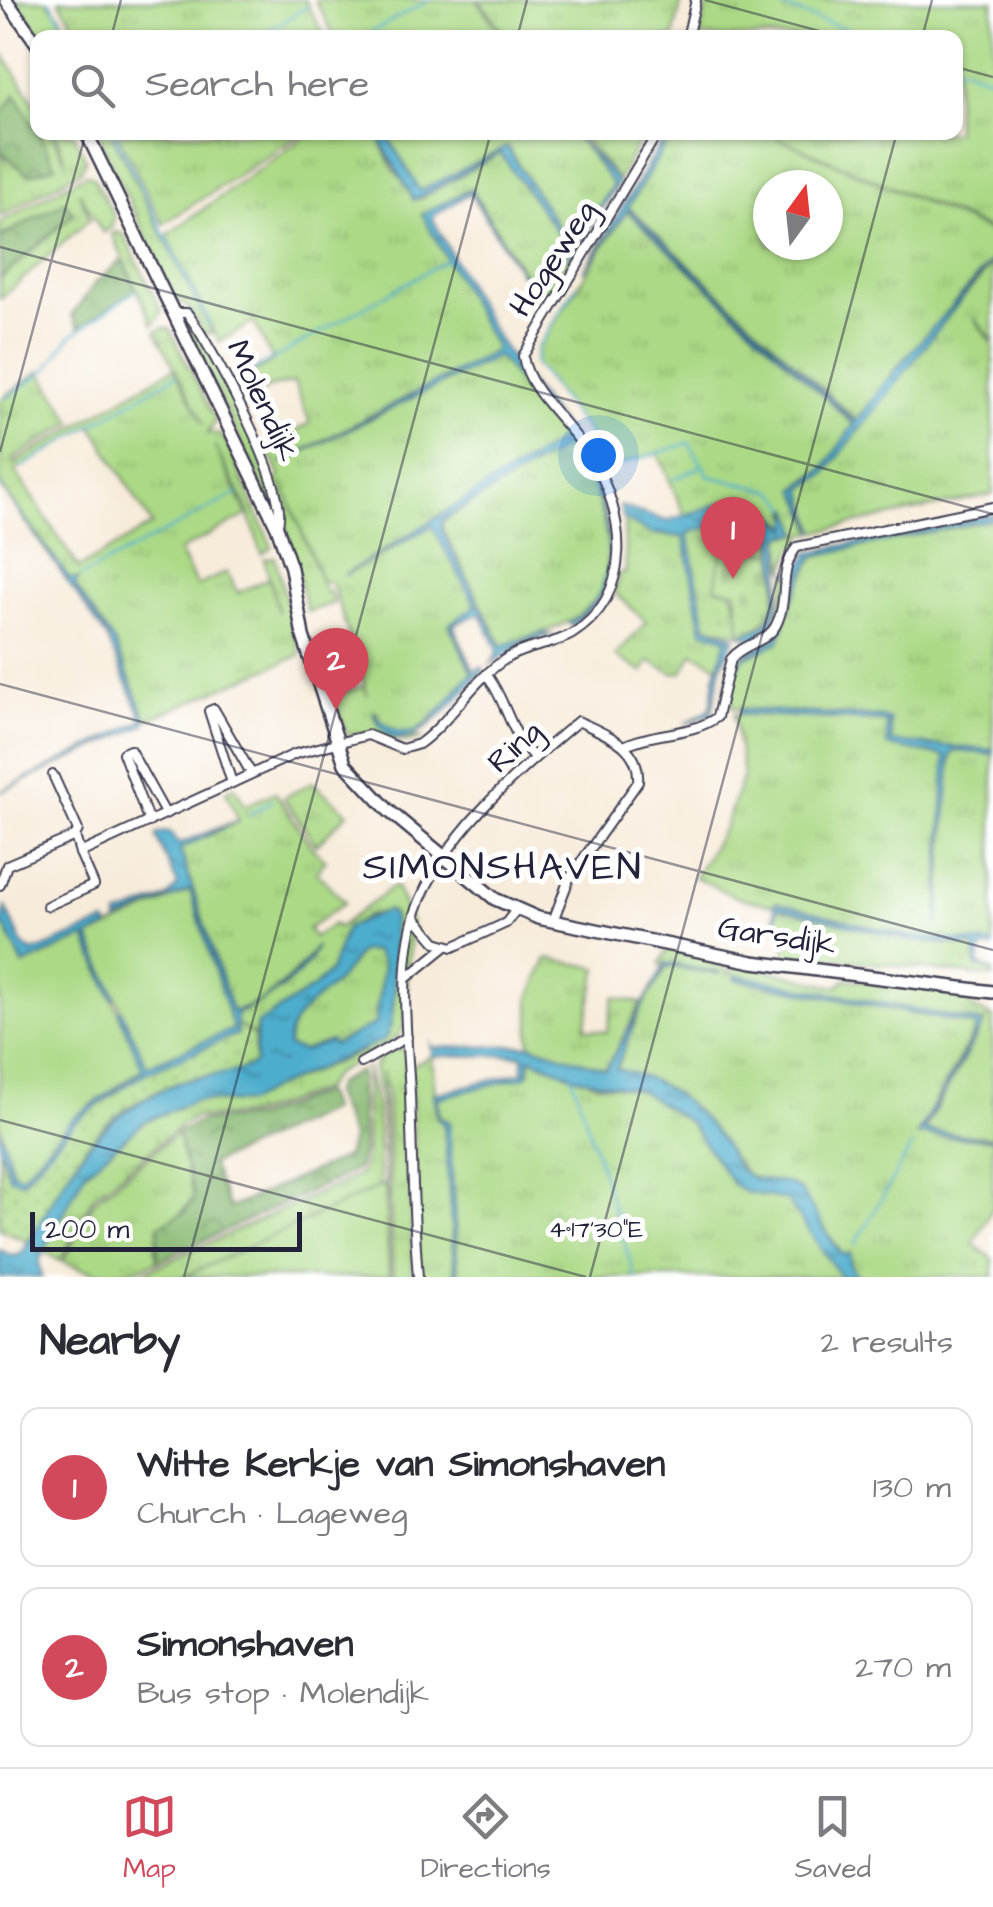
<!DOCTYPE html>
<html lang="en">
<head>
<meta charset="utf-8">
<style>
	:root { --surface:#fff; --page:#f2f2f3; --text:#2b2b33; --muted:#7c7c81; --line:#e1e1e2; --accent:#d1495b }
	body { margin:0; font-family:"Architects Daughter",sans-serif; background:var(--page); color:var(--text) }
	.compass { position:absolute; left:753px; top:170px; width:90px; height:90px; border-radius:50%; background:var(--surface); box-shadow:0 2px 8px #0004; rotate:15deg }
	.scale { position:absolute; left:30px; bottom:25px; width:272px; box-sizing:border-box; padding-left:10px; border:5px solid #22223b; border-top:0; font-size:28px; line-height:35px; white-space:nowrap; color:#22223b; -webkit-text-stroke:8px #fff; paint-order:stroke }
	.you { position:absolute; left:598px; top:455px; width:35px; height:35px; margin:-25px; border:8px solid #fff; border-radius:50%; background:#1a73e8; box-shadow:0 0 0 15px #1a73e833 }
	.badge { display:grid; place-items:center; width:65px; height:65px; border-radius:50%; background:var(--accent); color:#fff; font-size:32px; font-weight:700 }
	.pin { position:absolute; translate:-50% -82px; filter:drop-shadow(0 2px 5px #0008) }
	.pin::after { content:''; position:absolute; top:52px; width:35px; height:30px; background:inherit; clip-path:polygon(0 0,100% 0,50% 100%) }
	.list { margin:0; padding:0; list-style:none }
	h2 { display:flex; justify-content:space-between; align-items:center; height:130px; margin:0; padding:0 40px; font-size:42px }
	h2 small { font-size:32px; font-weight:400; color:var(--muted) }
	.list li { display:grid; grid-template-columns:65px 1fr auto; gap:30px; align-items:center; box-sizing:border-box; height:160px; margin:0 20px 20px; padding:0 20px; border:2px solid var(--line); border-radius:20px }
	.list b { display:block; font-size:38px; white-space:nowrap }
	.list p { margin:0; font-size:32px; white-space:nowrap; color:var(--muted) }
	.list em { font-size:32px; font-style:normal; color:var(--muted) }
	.icon { flex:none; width:55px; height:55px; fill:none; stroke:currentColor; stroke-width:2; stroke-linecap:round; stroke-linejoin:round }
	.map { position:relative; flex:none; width:993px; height:1277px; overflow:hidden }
	.search { position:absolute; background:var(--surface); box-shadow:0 2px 8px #0004; left:30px; right:30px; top:30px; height:110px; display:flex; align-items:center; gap:25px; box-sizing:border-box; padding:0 35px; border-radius:20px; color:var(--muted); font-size:38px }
	.sheet { height:490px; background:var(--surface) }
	nav { display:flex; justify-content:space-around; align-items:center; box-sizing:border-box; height:140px; border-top:2px solid var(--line); background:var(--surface); font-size:28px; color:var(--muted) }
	nav a { display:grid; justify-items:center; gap:5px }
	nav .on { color:var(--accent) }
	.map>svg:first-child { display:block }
	.grass { fill:url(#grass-tufts); stroke:#667e60; stroke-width:2.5; fill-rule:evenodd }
	.forest { fill:url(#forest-crowns); stroke:#556e56; stroke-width:2.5 }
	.cemetery { fill:url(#cemetery-stones); stroke:#667e60; stroke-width:2.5 }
	.park { fill:url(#park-dots); stroke:#667e60; stroke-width:2.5 }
	.garden { fill:#abd985; stroke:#667e60; stroke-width:2.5 }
	.water { fill:url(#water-ripples); stroke:#386884; stroke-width:2.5; fill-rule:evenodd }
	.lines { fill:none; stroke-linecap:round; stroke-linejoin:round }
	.stream { stroke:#4eadcd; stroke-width:2.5 }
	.minor-casing { stroke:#424053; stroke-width:12 }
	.secondary-casing { stroke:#424053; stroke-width:16 }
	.minor { stroke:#fff; stroke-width:8 }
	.secondary { stroke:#fff; stroke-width:11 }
	.ticks { fill:none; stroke:#22223b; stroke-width:2.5; stroke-opacity:0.45 }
	.labels { text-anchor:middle; stroke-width:10; stroke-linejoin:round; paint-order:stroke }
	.street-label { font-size:32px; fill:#22223b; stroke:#fff }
	.quarter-label { font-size:38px; letter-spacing:2.5px; fill:#22223b; stroke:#fff }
	.ticks-label { font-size:25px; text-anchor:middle; fill:#22223b; stroke:#fff; stroke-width:10; stroke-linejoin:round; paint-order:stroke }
</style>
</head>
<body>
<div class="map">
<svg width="993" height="1277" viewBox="0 0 993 1277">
	<defs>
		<pattern id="grass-tufts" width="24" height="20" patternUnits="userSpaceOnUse" patternTransform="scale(2.5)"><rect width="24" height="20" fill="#abd985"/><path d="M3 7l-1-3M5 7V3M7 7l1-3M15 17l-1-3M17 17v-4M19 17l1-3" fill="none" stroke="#93ba74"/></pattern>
		<pattern id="forest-crowns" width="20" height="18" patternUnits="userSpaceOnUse" patternTransform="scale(2.5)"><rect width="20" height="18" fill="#88b972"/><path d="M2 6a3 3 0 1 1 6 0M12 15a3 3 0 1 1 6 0" fill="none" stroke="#6f965f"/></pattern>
		<pattern id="cemetery-stones" width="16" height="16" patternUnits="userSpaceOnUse" patternTransform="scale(2.5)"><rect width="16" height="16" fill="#abd985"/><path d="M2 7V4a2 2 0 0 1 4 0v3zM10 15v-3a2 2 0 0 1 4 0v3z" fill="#93ba74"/></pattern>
		<pattern id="park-dots" width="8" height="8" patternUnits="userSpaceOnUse" patternTransform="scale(2.5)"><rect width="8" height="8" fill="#abd985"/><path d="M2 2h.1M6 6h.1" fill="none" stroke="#93ba74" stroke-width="1.8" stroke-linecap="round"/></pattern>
		<pattern id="water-ripples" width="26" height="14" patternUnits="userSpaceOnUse" patternTransform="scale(2.5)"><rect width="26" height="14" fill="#4eadcd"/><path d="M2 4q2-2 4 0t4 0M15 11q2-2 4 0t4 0" fill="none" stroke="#408ca8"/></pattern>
	</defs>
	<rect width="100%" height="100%" fill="#fff"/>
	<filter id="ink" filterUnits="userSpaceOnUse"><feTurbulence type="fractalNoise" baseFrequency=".01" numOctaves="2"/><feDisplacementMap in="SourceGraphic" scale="20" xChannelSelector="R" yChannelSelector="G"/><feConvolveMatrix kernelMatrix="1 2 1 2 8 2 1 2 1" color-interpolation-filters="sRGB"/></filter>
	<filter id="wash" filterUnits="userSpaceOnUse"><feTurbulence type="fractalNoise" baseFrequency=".0048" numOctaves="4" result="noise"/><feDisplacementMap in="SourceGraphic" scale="40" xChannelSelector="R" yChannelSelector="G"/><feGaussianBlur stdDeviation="2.25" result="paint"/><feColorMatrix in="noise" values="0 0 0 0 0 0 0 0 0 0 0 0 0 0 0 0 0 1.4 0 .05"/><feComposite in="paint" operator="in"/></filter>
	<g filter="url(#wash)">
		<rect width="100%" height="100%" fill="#f7ebd9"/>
		<!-- grass -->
		<g class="grass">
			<polygon points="15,0 46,0 61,16 69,37 44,37"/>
			<polygon points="59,0 305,0 325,37 82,37"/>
			<polygon points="315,0 476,0 504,37 335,37"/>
			<polygon points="479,0 682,0 673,38 507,37"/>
			<path d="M709,0L993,1V231L775,137L993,233V259L894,371L858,422L628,207L671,133L956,132V38L699,37ZM768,185H828V245H768Z"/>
			<polygon points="0,49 37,107 38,132 51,133 66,162 55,133 73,133 86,160 81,170 0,216 0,150 5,160 15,95 0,116"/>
			<path d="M376,132L393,169L420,199L500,153L569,249L568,261L540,299L471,189L422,214L496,348L493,352L281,462L498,356L564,439L344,575L432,526L476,606L450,625L473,673C450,694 403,773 376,712L375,718L396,735L422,738C397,749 374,726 347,735L334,695L364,686L368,696L332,583L322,582L282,482L325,591H329L334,603L307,612L275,482L280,476L267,447L310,423L294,382L268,388L248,406L238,382L273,361L254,322L219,342L167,235L310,133Z"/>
			<polygon points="97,133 111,133 212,333 204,334 187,306 175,298"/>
			<polygon points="117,133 303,133 163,224"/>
			<polygon points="386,133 574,133 613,185 572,248 507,147 420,191"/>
			<polygon points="579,133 644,133 618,180"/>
			<polygon points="86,174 93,176 114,216 112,227 103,233 79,192 90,219 0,299 0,279 73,214 64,202 0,237 0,222"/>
			<polygon points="627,211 854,425 824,468 800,484 813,533 803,534 802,542 793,548 784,571 781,536 797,534 788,509 792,528 761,504 742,496 685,516 658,453 614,467 535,364 537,349"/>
			<polygon points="117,232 124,235 162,312 153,325 112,234"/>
			<polygon points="993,264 993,340 974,318 993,345 993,494 816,532 803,489 825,474 915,352"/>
			<path d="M184,315C216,363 273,459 277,515L181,318Z"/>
			<path d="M162,328L170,329L216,421L208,433L223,435L272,547L262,554L246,506L214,445L247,515L179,551L197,586L227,572L238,593L269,578L279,613L264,559L275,557L300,655L147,720L115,644L75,586L77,579L70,580L0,485V400L40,371L73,422L13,459L14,463L174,368L204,424L156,332ZM92,425L152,525L79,568L15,471Z"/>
			<path d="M566,445C595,466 616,548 606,583C604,593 595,602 587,608C563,632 532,632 503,647L440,523Z"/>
			<polygon points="624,517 684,537 702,629 728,639 718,666 693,653 683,672 673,673 649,661 643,672 615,656 647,622 615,593 619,573 626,573"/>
			<polygon points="738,519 769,529 774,553 721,549 742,627 741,634 706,626 688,533"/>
			<path d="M993,519V750L891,742L890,721L882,717L733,708L732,700L723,699C732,639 750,663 777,627L787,575L795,576L776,637C746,655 729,658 727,697L742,659L779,641L791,602L814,556Z"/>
			<polygon points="734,714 870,719 887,723 888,746 946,756 938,925 951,755 955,751 993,754 993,944 908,936 736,897 695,877 724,828 743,776"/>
			<polygon points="312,782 348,813 316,845 284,798"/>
			<path d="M235,787L245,806L275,792L313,849L326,860L316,872L345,902L308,929L314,937L334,924L338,928L395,885L411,921L405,1024L396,1039L333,1075L324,1089L251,1115L194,1118L183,1124L93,1197L60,1261L43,1251L85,1172L145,1121L196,1100L247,1103L277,1086L362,1052L391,1027L392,912L368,916L346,928L330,971L315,987L257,1024L254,1036L237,1025L236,1014C267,1000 300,978 317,947C297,970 265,1008 232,1011L180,849L239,821L226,791Z"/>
			<polygon points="778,907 909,940 975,947 977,967 993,971 993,977 824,957 786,957 784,929 833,939 776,925"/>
			<polygon points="668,949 722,960 728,975 738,963 837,987 846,979 957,989 971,1007 989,1015 982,1025 736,975 735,979 977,1026 917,1135 993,1139 993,1207 973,1244 993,1259 993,1277 857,1277 803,1195 747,1175 696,1111 660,1085 616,1069 640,1010 667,966 721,972 660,964"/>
			<path d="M375,951L383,965L375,1024L333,1045L330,1041L303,1051L289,1047C283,1017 322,998 340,978C347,970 352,960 360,952Z"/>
			<polygon points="547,958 598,968 585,1028 607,1032 614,997 641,1003 606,1069 530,1045 530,998"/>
			<polygon points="397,1048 405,1050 413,1277 393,1277 387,1091 382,1072 390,1277 254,1277 387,1218 382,1113 374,1067 378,1059"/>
			<polygon points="432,1056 437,1118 444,1125 455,1277 419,1277 411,1066"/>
			<polygon points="531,1058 597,1084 636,1088 690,1123 733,1184 745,1192 787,1199 841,1277 458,1277 449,1122 439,1116 437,1098 529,1073"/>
			<polygon points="366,1067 377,1109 380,1191 210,1277 134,1277 361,1174 367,1153"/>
			<path d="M177,1133L194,1197L155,1245L157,1262C120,1277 97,1277 63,1262L95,1200Z"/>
		</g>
		<!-- forest -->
		<g class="forest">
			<polygon points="16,94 56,166 28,175 0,150 0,116"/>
			<polygon points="65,202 73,214 0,279 0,237"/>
			<polygon points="122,260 136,290 79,328 72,315 95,283"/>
			<polygon points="360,1071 363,1151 358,1169 157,1262 159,1225 185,1212 194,1197 177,1133 201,1121 254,1118 324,1092 331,1110 211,1164 229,1208 346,1157 351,1137 333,1093 337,1083"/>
		</g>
		<!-- cemetery -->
		<path class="cemetery" d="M722,548L774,553C779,588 781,624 741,634L736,591L715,588Z"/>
		<!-- park -->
		<path class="park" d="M237,1025L254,1036L255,1063C232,1077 205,1073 180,1082C87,1115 74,1168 28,1242L0,1229V1145L8,1174L23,1181L74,1123L118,1091L145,1073L237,1034Z"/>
		<!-- garden -->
		<g class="garden">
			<polygon points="190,890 233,1029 146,1066 89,937"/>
			<polygon points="5,925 24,965 85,937 143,1068 72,1119 22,1176 14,1173 0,1127 0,927"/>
			<polygon points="988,1016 993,1017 993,1137 924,1131"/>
			<polygon points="385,1184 389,1277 183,1277"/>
		</g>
		<!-- water -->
		<g class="water">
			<polygon points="376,133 386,133 420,191 507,147 571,248 613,185 574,133 619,183 568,261 569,249 500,153 414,200"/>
			<polygon points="667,133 671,133 668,141 628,208 856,422 894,371 993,259 825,474 803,489 816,532 796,489 824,468 854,424 627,211 583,272"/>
			<path d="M471,189L532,292L470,193L432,217C456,262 478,309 506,351C555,426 605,454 610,550C612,586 601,606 571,626L569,622C635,589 605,491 569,445L443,519L441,529L501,646L542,633L551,635L522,644L491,664L498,650L480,613L453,625L474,671L482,667L484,671C459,691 400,782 373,712C416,763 440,705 472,673L449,624L476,606L432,526L343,576L564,438L498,356L281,463L493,352L495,348L422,214Z"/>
			<polygon points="0,485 70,579 78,579 75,586 115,644 147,720 144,725 0,792 143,720 107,638"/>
			<path d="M742,496L761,504L789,529L791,507L799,533L781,536C780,558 787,662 741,634C749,632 759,631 765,625C783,607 776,557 774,534L738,519L688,533L706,626L735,637L721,667L712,713L685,724L711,708L715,676L727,639L702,630L684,537L652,534L623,519L620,506L667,521Z"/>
			<path d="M993,514V519L814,556L791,602L779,642L742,659L727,697C730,653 743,657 776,637L798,578L787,572H797L810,552Z"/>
			<polygon points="740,709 882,717 890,720 892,742 993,750 993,754 955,751 951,755 938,925 945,756 887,746 887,723 879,721 740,714"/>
			<path d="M239,820L180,849L232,1011C262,1009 301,972 316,946C308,976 264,1002 236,1014L237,1034L146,1073L118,1091L74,1123L23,1181L10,1178L0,1145V1127L13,1173L22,1176L72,1119L143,1070L118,1011L121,1009L147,1066L233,1029L190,890L118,921V916L168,897L178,885L156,836L159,833L170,832L178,844Z"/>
			<polygon points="775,902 908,936 993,944 993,948 982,948 979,965 993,971 977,967 975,947 909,940 778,907 776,925 834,938 775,927"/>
			<polygon points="6,907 24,947 33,952 106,922 109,927 89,937 116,997 113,999 85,937 23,965 5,926 0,927"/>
			<path d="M387,910L393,916C393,945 400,1018 384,1040L277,1086L247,1103L196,1100L145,1121L85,1172L39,1261L42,1277H0V1250L13,1256L21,1254C70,1176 80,1126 173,1085C200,1073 230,1078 255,1063L257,1024L314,987L330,971L346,928ZM375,951L383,965L375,1024L333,1045L331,1041L303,1051L289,1047C283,1017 322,998 340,978C347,970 352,961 360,952Z"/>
			<path d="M666,963L721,974L667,966L640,1010L616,1069C659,1076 695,1105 721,1140C729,1150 733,1164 743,1172C759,1186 785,1175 800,1191C818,1211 827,1240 843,1255L850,1253V1265L857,1277H841L787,1200L745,1192L733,1184L690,1123L639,1090L579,1078L530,1058L527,1076L438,1098L439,1116L449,1122L458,1277H455L444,1125L437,1118L434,1094L523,1072V1055L432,1056L431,1044L434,1048L530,1045L606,1069Z"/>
			<polygon points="736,975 980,1022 982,1026 923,1130 993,1139 917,1135 975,1034 975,1025 735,979"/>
		</g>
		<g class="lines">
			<!-- stream -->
			<g class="stream">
				<polyline points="50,0 71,38"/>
				<polyline points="761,0 872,38"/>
				<polyline points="257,38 308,6"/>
				<polyline points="360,38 430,0"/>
				<polyline points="956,66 993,78"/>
				<polyline points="113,132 210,326"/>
				<polyline points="577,285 537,349 535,364 614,467 689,443 709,476 776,492 789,508"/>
				<polyline points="236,380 447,260"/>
				<polyline points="6,398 47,369 70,337 136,290"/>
				<polyline points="22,467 176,375"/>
				<polyline points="674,479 700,467"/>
				<polyline points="80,577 238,493"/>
				<polyline points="248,815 272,801"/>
				<polyline points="572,1076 635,1277"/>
				<polyline points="855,1245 912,1145"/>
			</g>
		</g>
	</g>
	<g filter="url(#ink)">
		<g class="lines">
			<defs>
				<g id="minor">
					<polyline points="687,38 696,0"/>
					<path d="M174,313H187C210,343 294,496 277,526"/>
					<path d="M487,675C507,702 510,735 535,758"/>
					<path d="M626,745C655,731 691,736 717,717L731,659C743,643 767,643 776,625C789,601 778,569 797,547L993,507"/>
					<polyline points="53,775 78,830 75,836"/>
					<polyline points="232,783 209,711 214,709 251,773"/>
					<polyline points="149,822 123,753 130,750 165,813"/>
					<path d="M0,885L7,865L75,836L80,853L295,754L368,735L402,749L419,744C452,720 472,680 507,658C527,645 552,646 572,634C635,595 626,513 591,457C572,425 528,393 523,356L658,132"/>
					<polyline points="47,906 94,885 80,853"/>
					<polyline points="415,917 436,942 453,947 506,923 516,910"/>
					<polyline points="408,977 445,947"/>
					<polyline points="361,1063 407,1037"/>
					<path d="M418,1277C413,1216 412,1155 410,1094C407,1037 398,966 416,911C443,834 518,772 578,721C606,735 641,745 638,782L569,879L553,921"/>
				</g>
				<g id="secondary">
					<polyline points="6,0 38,45"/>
					<polyline points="86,132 277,527 291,568 303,636 345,764 389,811 495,899 538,918 753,962 993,992"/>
				</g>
			</defs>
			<!-- minor casing -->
			<use href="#minor" class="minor-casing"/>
			<!-- secondary casing -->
			<use href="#secondary" class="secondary-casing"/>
			<!-- minor -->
			<use href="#minor" class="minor"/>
			<!-- secondary -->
			<use href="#secondary" class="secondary"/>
		</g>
	</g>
	<!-- ticks -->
	<path class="ticks" d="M705,0L845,38M111,38L121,0M517,38L527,0M922,38L932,0M956,67L993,77M0,247L993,514M0,452L86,132M0,684L993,950M0,1120L586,1277M184,1277L491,132M590,1277L897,132"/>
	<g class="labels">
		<!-- street labels -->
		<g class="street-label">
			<text transform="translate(552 258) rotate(-57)" y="11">Hogeweg</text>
			<text transform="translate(264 400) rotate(65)" y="11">Molendijk</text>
			<text transform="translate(514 746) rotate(-43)" y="11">Ring</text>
			<text transform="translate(777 935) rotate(9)" y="11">Garsdijk</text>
		</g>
		<!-- quarter labels -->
		<g class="quarter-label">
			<text x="503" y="879">SIMONSHAVEN</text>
		</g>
	</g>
	<g class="ticks-label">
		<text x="596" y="1237">4°17'30"E</text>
	</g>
</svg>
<svg class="compass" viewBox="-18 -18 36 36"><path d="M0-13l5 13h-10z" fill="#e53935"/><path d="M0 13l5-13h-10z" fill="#7c7c81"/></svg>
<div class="scale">200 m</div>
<div class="you"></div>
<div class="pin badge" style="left:733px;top:579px">1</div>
<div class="pin badge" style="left:336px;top:710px">2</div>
<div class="search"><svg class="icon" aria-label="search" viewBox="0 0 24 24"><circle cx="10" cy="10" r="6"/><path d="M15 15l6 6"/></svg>Search here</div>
</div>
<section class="sheet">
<h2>Nearby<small>2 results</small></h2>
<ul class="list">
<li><span class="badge">1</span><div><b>Witte Kerkje van Simonshaven</b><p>Church · Lageweg</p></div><em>130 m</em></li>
<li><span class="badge">2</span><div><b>Simonshaven</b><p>Bus stop · Molendijk</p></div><em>270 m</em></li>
</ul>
</section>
<nav>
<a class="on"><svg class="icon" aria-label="map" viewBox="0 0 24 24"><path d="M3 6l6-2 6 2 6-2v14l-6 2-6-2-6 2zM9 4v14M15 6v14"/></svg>Map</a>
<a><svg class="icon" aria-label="directions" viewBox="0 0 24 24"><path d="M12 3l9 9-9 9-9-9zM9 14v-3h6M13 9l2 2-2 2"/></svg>Directions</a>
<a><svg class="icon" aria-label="saved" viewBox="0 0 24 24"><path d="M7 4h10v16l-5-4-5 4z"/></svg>Saved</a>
</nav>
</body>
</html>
